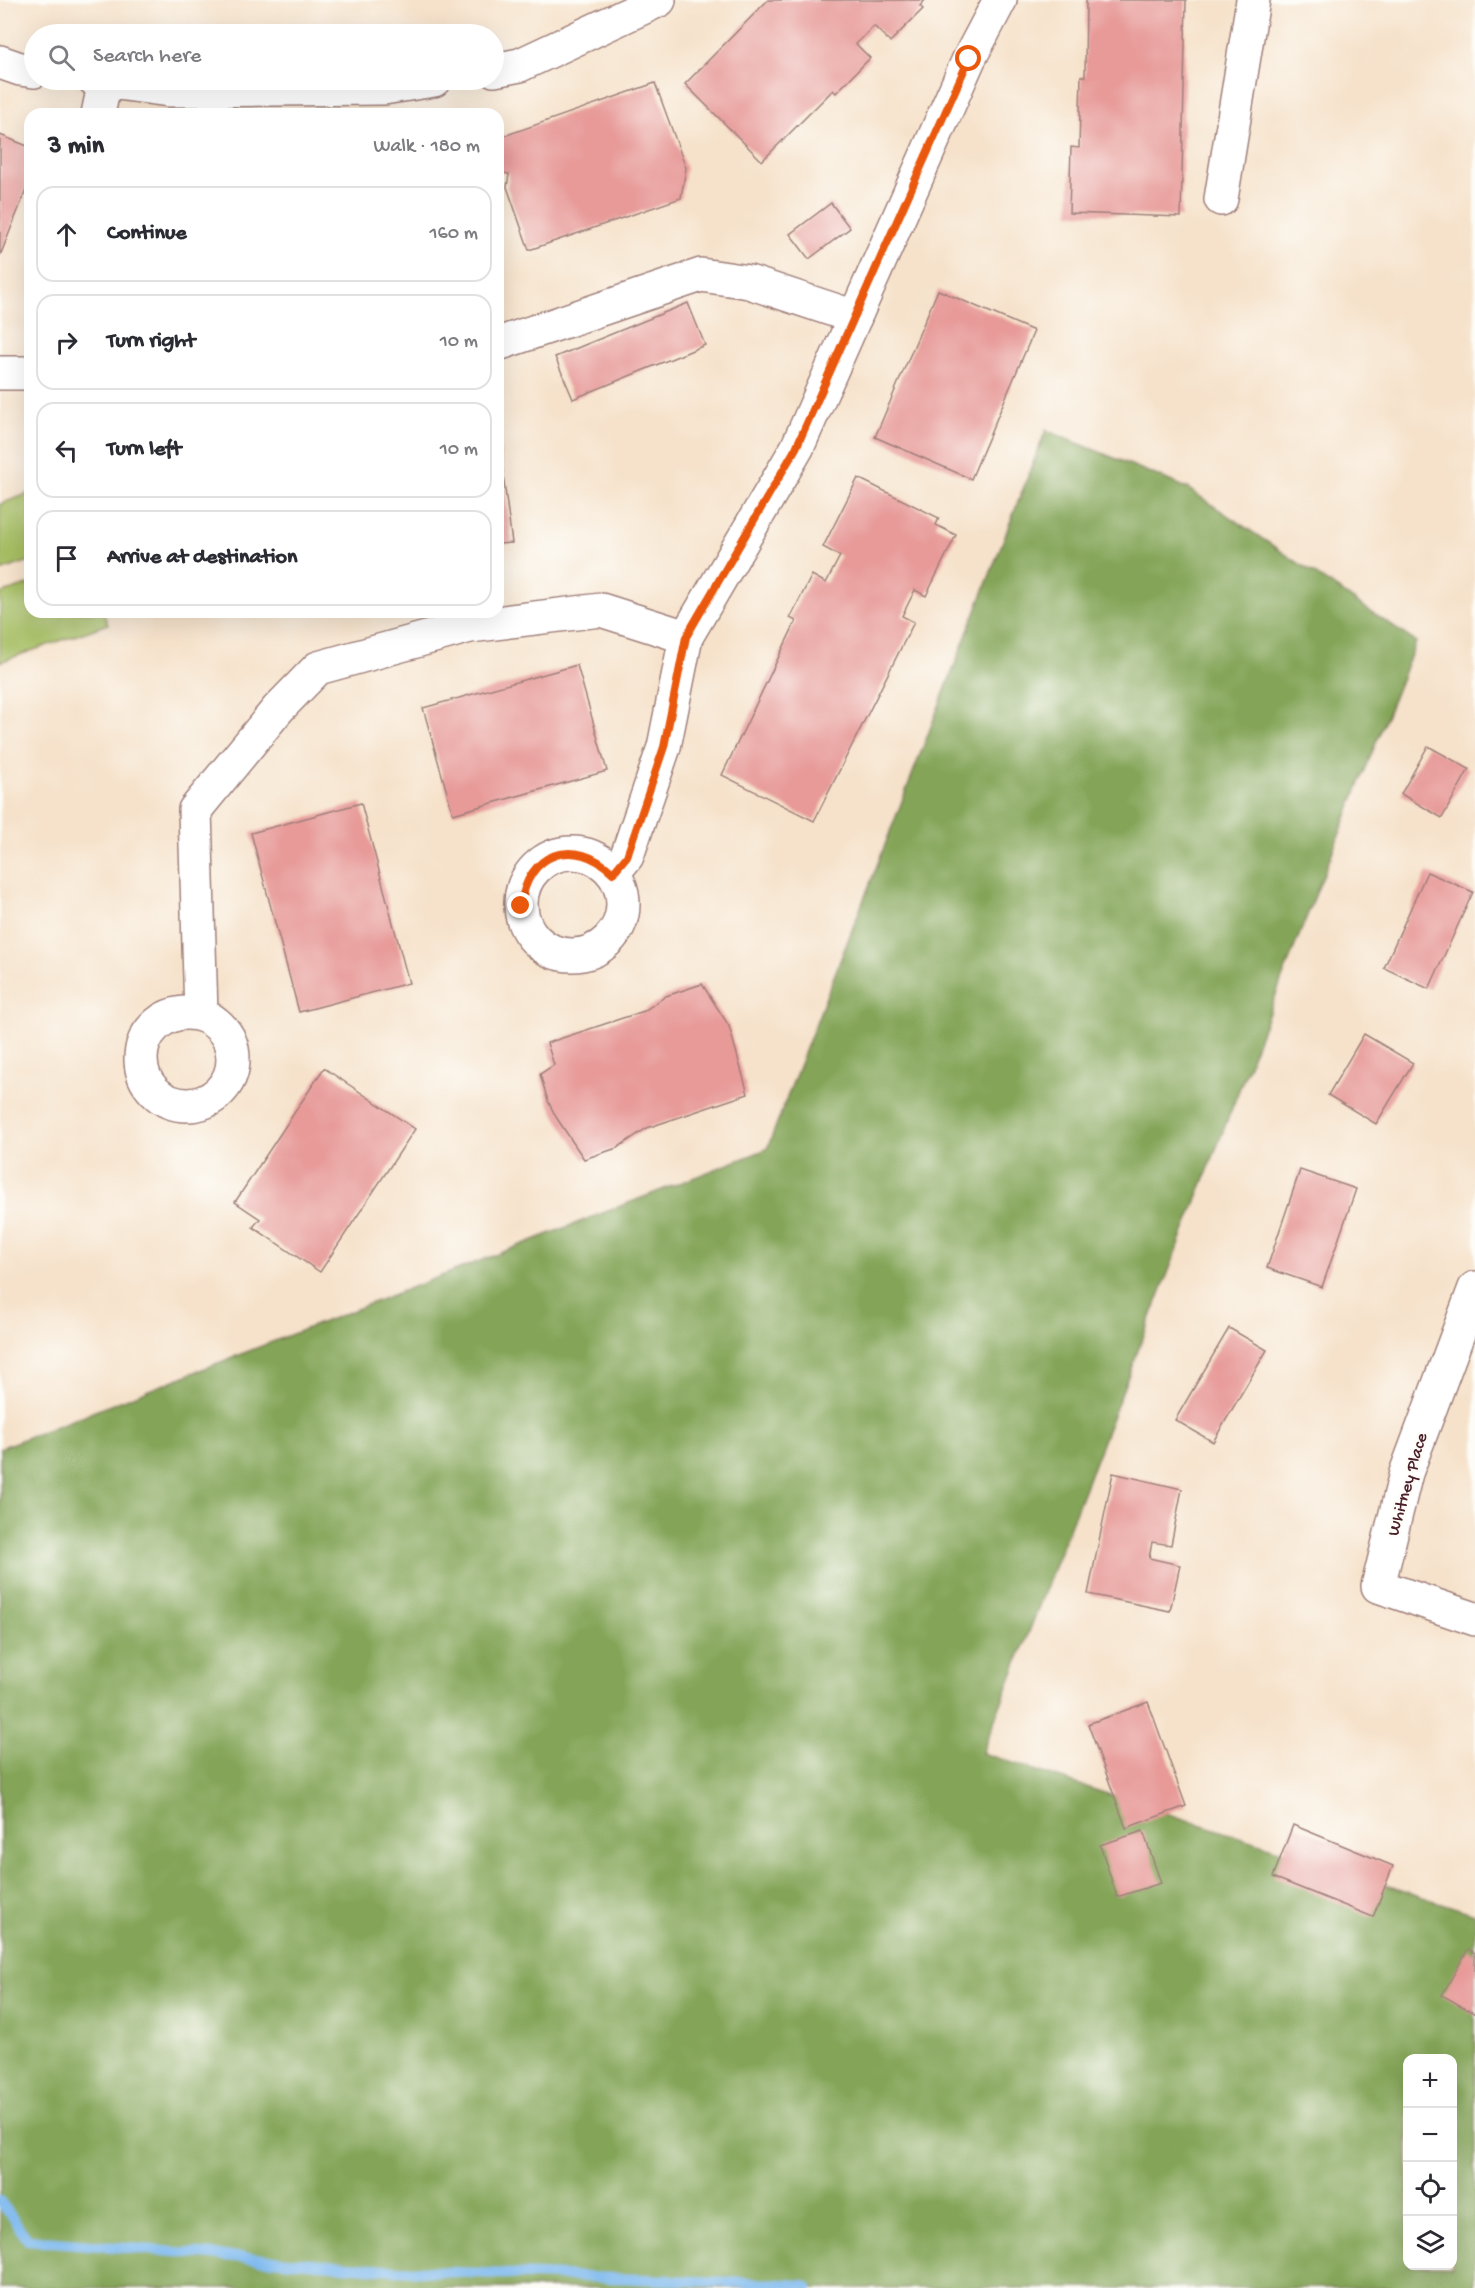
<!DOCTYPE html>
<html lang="en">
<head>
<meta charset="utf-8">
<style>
	:root { --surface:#fff; --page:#f2f2f3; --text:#2b2b33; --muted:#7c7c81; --line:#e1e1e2 }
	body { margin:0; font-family:"Gochi Hand",sans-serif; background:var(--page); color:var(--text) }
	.controls { position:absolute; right:18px; bottom:18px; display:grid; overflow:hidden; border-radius:12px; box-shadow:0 6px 24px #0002 }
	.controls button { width:54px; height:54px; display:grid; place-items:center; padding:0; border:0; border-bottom:2px solid var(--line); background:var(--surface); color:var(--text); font:30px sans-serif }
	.stop { position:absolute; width:18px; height:18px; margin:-14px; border:4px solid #ea580c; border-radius:50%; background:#fff }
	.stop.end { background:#ea580c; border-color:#fff; box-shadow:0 2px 6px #0008 }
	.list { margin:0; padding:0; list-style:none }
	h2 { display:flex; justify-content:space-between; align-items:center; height:78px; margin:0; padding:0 24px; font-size:26px }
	h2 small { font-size:20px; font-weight:400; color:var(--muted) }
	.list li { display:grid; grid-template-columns:39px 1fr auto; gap:18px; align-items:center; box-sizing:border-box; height:96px; margin:0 12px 12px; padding:0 12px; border:2px solid var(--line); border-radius:18px }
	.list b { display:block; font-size:22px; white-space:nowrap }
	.list em { font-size:20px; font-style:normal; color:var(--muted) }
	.icon { flex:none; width:33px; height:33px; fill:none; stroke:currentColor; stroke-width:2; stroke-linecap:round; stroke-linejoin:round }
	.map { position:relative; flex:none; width:1475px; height:2288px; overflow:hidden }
	.search { position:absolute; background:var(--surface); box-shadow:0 6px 24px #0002; left:24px; top:24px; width:480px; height:66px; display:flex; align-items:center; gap:15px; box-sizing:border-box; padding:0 21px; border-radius:33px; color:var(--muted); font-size:22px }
	.panel { position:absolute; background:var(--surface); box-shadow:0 6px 24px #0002; left:24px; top:108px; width:480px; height:510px; border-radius:18px }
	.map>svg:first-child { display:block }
	.green { fill:#a6be63; stroke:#786e47; stroke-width:1.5 }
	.forest { fill:#84a559; stroke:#676242; stroke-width:1.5; fill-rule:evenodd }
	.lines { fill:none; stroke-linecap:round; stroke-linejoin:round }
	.stream { stroke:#7cb8ee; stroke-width:10 }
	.building { fill:#e79a98 }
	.minor-casing { stroke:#a0807b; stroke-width:36 }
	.minor { stroke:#fff; stroke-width:33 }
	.route { stroke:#ea580c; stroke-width:8 }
	.labels { text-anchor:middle; stroke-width:5; stroke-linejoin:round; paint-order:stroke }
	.street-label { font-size:18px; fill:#4a1f2b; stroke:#fdfcf7 }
</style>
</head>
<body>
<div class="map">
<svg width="1475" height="2288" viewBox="0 0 1475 2288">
	<rect width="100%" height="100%" fill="#fdfcf7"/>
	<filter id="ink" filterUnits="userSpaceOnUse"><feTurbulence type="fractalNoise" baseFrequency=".0167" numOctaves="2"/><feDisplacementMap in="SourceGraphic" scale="12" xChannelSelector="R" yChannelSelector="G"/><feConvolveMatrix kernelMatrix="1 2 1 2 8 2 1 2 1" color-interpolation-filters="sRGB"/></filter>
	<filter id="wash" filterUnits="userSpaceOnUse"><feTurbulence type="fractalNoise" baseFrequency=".008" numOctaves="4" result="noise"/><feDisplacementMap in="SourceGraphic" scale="24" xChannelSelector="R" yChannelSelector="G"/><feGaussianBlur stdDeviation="1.35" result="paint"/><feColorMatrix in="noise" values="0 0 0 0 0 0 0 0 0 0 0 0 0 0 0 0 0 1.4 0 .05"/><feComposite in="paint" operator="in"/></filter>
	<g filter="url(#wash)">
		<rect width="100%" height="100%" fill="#f6e2cb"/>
		<!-- green -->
		<g class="green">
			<polygon points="30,493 30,561 0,571 0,504"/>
			<polygon points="30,584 30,612 103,612 108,624 0,662 0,594"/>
		</g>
		<!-- forest -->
		<path class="forest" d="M1046,430L1187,488L1416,642L1289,961L982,1753L1475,1914V2288H0V1448L767,1149ZM1408,2058H1452V2266H1408Z"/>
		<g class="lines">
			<!-- stream -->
			<polyline class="stream" points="0,2201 28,2240 394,2270 803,2285 808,2288"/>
		</g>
		<g id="blocks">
			<!-- building -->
			<g class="building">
				<polygon points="768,0 925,0 920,6 923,9 890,42 874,26 856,44 870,58 836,93 833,90 762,161 685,84"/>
				<polygon points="1086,0 1186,0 1181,217 1069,213 1071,147 1079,148 1081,76 1085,76"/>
				<polygon points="655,83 686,168 681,198 529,250 507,187 509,174 498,172 498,138"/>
				<polygon points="0,135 30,147 30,180 0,256"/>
				<polygon points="831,203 850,228 809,259 790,234"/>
				<polygon points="938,290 1034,331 971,479 875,437"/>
				<polygon points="688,303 705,345 573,399 555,357"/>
				<polygon points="498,436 512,543 498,544"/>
				<polygon points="858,478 939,518 936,525 956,535 926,596 915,590 902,616 914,622 814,821 722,775 796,621 790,618 812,575 826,583 840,556 823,547"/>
				<polygon points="577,665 607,771 453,814 423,708"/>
				<polygon points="1428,746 1469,769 1442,818 1401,794"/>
				<polygon points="361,803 409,983 299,1012 251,833"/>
				<polygon points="1427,872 1473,892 1429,989 1384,968"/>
				<polygon points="702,984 729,1026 748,1094 647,1128 617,1148 584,1159 556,1117 548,1101 540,1074 554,1065 547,1043 644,1011 666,996"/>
				<polygon points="1364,1034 1413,1063 1376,1124 1328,1095"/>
				<polygon points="324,1068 415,1129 320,1272 253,1227 260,1219 235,1202"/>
				<polygon points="1300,1170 1356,1189 1322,1287 1267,1268"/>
				<polygon points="1229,1328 1267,1350 1213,1442 1175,1420"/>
				<polygon points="1113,1473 1182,1489 1171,1545 1152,1542 1149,1558 1180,1565 1170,1611 1088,1594"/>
				<polygon points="1148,1702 1186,1806 1126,1828 1088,1724"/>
				<polygon points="1293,1825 1393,1866 1373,1917 1273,1877"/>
				<polygon points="1143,1831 1161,1883 1117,1897 1100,1845"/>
				<polygon points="1468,1949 1475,1953 1475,2014 1442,1995"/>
			</g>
		</g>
	</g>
	<g filter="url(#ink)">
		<use href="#blocks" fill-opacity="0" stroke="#a0807b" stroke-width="1.5"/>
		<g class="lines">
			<defs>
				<g id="minor">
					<polyline points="0,62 20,69 34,71"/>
					<polyline points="494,70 520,65 659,0"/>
					<polyline points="95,80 169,90 384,88 434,80"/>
					<polyline points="98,114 105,81"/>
					<polyline points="1221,199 1253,0"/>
					<polyline points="498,344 701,275 749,282 855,317"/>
					<polyline points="0,373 30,373"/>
					<circle cx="572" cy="904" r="51"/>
					<polyline points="613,873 627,856 664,747 686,637 797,448 969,59 1000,0"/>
					<circle cx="187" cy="1059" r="46"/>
					<polyline points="201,1014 195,810 278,709 318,668 470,626 601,610 686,637"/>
					<polyline points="1475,1288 1406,1473 1378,1586 1475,1619"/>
				</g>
			</defs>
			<!-- minor casing -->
			<use href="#minor" class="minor-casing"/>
			<!-- minor -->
			<use href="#minor" class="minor"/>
		</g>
	</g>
	<g class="lines" filter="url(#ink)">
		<!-- route -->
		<path class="route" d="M521,906C527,852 574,836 613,873L627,856L664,747L686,637L796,448L969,59"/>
	</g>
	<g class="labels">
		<!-- street labels -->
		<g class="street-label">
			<text transform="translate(1406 1484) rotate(-74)" y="6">Whitney Place</text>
		</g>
	</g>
</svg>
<div class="controls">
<button>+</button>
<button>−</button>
<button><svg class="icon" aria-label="locate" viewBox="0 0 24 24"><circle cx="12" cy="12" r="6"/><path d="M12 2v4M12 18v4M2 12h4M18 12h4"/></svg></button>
<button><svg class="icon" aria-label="layers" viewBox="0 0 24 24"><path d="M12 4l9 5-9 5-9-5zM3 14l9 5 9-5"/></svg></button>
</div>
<div class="stop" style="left:969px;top:59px"></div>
<div class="stop end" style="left:521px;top:906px"></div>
<div class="search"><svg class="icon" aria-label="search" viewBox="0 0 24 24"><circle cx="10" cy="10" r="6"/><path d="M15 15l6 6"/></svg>Search here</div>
<section class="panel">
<h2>3 min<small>Walk · 180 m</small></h2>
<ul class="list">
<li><svg class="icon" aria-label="ahead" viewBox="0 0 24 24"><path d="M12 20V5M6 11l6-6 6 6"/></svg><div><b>Continue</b></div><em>160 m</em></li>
<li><svg class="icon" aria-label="right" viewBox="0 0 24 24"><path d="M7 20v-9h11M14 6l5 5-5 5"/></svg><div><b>Turn right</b></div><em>10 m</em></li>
<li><svg class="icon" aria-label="left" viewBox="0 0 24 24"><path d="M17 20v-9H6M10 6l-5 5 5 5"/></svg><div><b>Turn left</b></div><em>10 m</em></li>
<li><svg class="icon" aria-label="arrive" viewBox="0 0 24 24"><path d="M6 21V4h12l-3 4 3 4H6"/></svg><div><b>Arrive at destination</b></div></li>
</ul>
</section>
</div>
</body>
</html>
